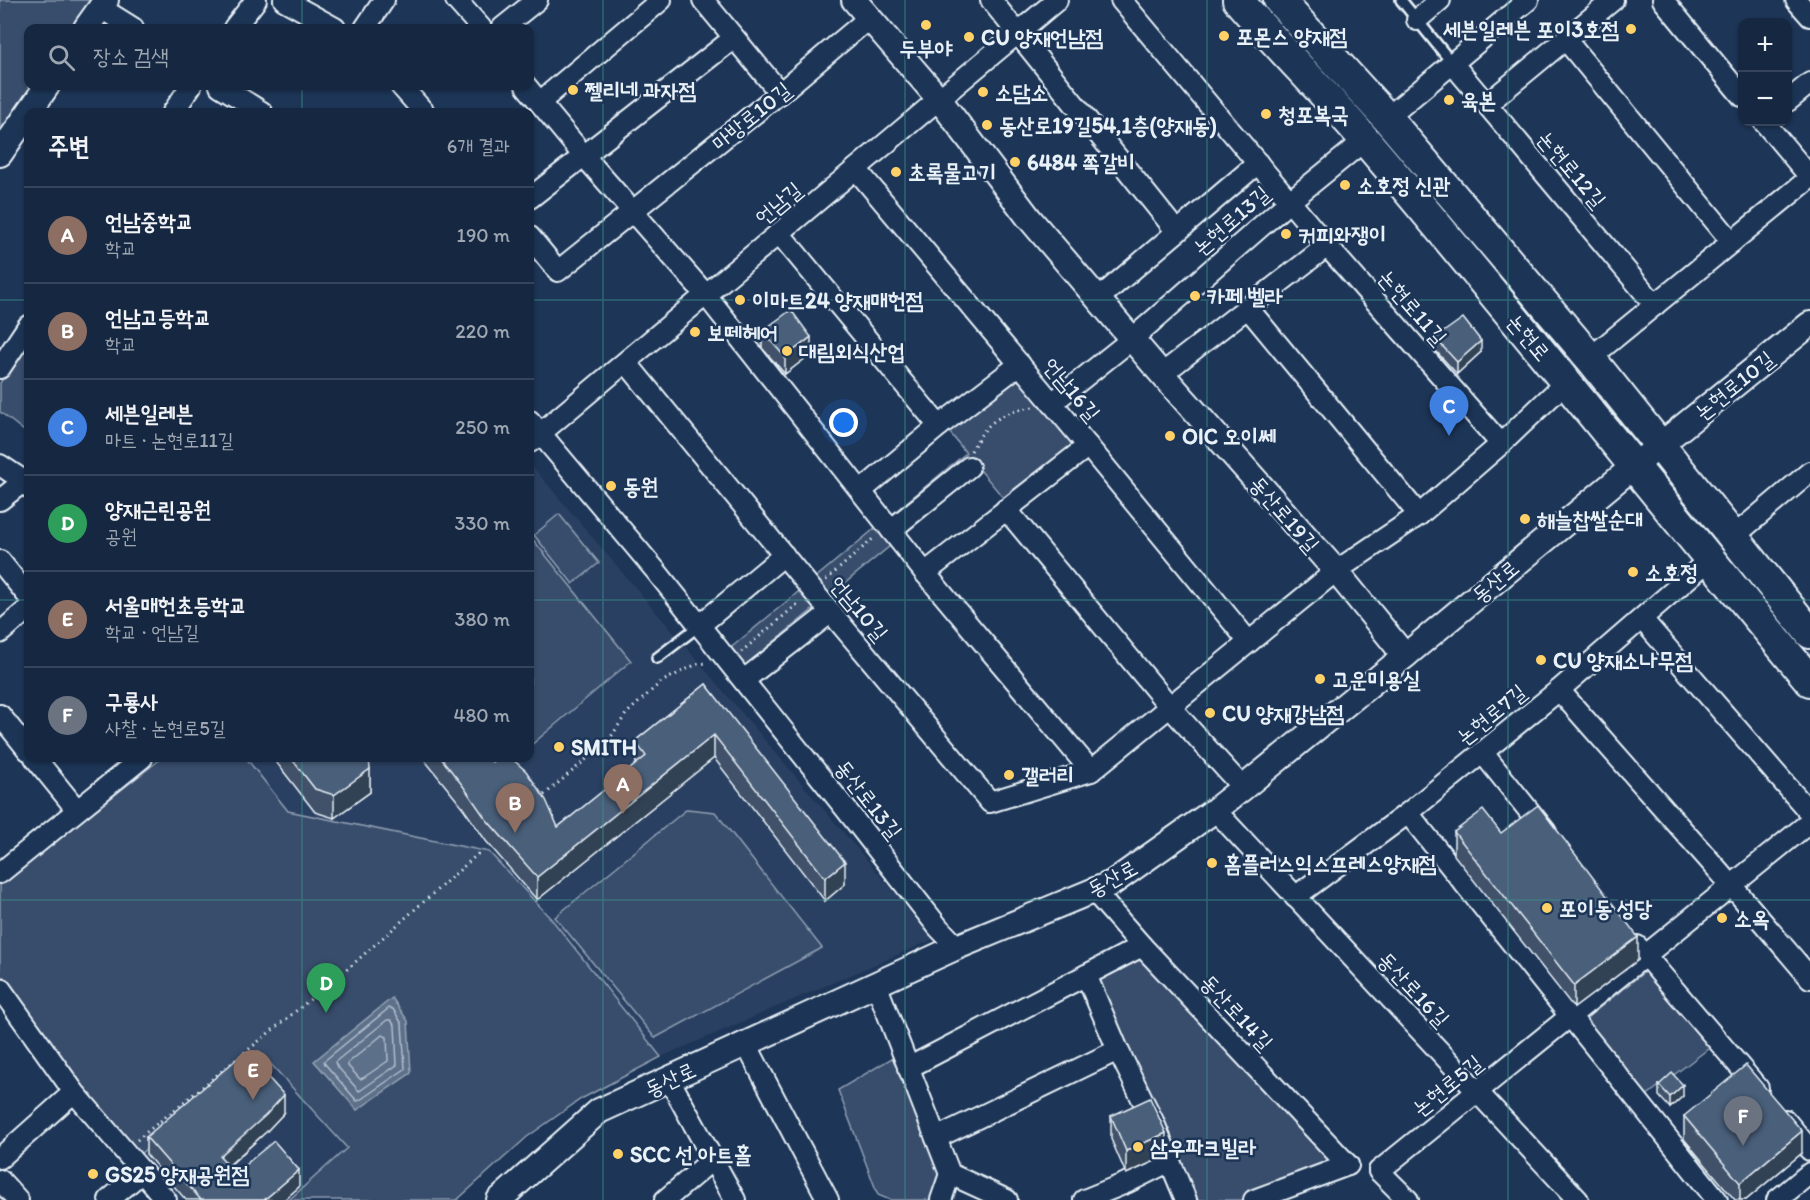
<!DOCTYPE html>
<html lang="ko">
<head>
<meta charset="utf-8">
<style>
	:root { --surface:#162841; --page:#23344c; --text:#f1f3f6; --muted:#9ea6b1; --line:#35445a; --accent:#d6ab8b }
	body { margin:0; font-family:Itim,"Poor Story",sans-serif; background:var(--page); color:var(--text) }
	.controls { position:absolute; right:18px; top:18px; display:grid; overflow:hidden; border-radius:12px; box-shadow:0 2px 4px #0004 }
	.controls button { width:54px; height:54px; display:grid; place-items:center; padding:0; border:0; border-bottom:2px solid var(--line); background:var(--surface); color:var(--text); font:30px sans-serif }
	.you { position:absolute; left:844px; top:423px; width:21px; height:21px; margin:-15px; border:4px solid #fff; border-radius:50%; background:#1a73e8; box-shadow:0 0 0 9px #1a73e833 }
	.badge { display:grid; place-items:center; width:39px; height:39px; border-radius:50%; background:var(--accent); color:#fff; font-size:20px; font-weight:700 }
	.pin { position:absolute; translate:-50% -50px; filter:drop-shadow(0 2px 3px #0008) }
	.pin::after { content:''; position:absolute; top:32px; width:21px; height:18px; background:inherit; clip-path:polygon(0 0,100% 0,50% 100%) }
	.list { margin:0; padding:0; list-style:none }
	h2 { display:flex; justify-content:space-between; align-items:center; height:78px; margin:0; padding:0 24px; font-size:26px }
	h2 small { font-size:20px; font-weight:400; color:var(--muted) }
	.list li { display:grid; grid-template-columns:39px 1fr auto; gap:18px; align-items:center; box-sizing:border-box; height:96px; padding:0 24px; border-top:2px solid var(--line) }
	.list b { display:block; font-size:22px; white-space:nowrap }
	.list p { margin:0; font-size:20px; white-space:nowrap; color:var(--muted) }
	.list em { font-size:20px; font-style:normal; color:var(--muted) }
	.icon { flex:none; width:33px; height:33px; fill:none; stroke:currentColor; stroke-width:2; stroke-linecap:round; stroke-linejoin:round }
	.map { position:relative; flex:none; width:1810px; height:1200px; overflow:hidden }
	.search { position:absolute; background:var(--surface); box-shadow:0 2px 4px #0004; left:24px; top:24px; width:510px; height:66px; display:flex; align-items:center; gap:15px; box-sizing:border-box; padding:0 21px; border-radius:12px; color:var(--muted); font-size:22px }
	.panel { position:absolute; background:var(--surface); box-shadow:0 2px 4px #0004; left:24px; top:108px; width:510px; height:654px; border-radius:12px }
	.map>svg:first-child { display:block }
	.built { fill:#2a4162 }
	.green { fill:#374d6c; stroke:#909fb2; stroke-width:1.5 }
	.water { fill:#5d7089; stroke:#95a4b5; stroke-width:1.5 }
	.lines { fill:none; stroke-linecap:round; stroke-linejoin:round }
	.shore { stroke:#b0bdcc; stroke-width:1.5 }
	.service-casing { stroke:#e8f1f8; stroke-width:14 }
	.minor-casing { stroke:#e8f1f8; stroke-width:24 }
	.tertiary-casing { stroke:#e8f1f8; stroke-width:28 }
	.primary-casing { stroke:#e8f1f8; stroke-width:34 }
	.path { stroke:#e8f1f8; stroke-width:3; stroke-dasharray:1.5 4.5; stroke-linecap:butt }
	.service { stroke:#1d3557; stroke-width:9 }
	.minor { stroke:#1d3557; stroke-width:20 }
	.tertiary { stroke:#1d3557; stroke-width:24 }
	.primary { stroke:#1d3557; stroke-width:30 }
	.wall { fill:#3f5169; stroke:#e8f1f8; stroke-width:1.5 }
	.shaded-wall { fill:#334255; stroke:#e8f1f8; stroke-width:1.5 }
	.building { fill:#495e7a; stroke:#e8f1f8; stroke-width:1.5 }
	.grid { fill:none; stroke:#3a8f8a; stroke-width:1.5; stroke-opacity:0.55 }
	.poi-dot { fill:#ffd166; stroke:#1d3557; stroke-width:2 }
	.labels { text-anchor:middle; stroke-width:5; stroke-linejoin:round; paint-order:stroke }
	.poi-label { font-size:22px; font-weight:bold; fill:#e8f1f8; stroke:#1d3557; text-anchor:start }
	.street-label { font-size:22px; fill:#e8f1f8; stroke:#1d3557 }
</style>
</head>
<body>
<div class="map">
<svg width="1810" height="1200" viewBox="0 0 1810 1200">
	<rect width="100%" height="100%" fill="#1d3557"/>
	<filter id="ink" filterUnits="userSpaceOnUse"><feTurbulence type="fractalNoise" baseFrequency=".0167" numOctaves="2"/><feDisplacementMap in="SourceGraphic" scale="12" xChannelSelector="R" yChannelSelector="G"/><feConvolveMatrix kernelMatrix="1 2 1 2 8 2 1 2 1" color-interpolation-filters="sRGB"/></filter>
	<g filter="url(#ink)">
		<!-- built -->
		<g class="built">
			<polygon points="531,465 934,939 661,1057 553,921 489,852 288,811 246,758 530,758"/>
			<polygon points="259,1051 348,1149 289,1200 178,1200 140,1154"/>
		</g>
		<!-- green -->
		<g class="green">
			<polygon points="0,0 98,0 78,28 28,28 28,86 39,86 0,141"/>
			<polygon points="28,340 28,434 0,412 0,383"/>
			<polygon points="1015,375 1074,445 1006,501 981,471 742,668 728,650 966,453 947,429"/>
			<polygon points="559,514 599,563 573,584 534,535"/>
			<polygon points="530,536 631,661 530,746"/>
			<polygon points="162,758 246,758 288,811 489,852 553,921 661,1057 581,1099 527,1137 457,1200 289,1200 347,1148 259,1051 140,1154 86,1097 0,975 0,885"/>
			<polygon points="687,809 715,812 822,948 655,1038 555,917"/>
			<polygon points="1142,946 1348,1165 1254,1200 1186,1200 1086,975"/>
			<polygon points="1648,969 1712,1046 1646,1096 1583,1021"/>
			<polygon points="902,1052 950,1174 941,1200 890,1200 878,1195 838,1090"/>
		</g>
		<!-- water -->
		<polygon class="water" points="392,998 408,1021 411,1073 357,1110 314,1061"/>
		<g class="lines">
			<!-- shore -->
			<g class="shore">
				<polygon points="389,1008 393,1009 402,1024 405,1069 360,1100 357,1101 325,1064 324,1061"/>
				<polygon points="387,1020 391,1020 395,1026 397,1065 361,1090 359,1091 336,1065 335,1062"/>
				<polygon points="382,1035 387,1037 388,1061 363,1078 360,1079 348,1066 348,1063"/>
			</g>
			<defs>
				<g id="service">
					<polyline points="1401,0 1452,63"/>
					<polyline points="657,658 700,625"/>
				</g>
				<g id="minor">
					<polyline points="284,0 335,28"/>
					<polyline points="456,0 481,28"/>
					<polyline points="703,0 780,93"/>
					<polyline points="991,0 1177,232"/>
					<polyline points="1121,0 1327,246 1501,444"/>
					<polyline points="1663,0 1742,96"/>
					<polyline points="1796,0 1810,16"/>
					<polyline points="101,8 133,28"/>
					<polyline points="1417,20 1440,0"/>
					<polyline points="234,28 256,0"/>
					<polyline points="365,28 384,0"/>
					<polyline points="502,28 537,0"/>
					<polyline points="1566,40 1732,242"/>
					<polyline points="1452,63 1655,305"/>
					<polyline points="220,86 262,112"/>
					<polyline points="401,86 424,112"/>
					<polyline points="526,86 584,156 706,295 925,573 1091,771"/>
					<polyline points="1788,101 1810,83"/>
					<polyline points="540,102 661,0"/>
					<polyline points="1487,104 1613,0"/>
					<polyline points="173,112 191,86"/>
					<polyline points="1387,118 1528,0"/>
					<polyline points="1764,122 1810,177"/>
					<polyline points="856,169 1088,446 1249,642"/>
					<polyline points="530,198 734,38"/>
					<polyline points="779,233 939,426"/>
					<polyline points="530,237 558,271 780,93 869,18"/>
					<polyline points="1098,299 1258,163"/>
					<polyline points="1247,307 1419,515"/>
					<polyline points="1590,358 1810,178"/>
					<polyline points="626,362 813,591 990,802 1091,771 1336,571 1419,515 1501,444 1566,382"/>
					<polyline points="0,368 28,326"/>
					<polyline points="1162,374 1327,246"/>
					<polyline points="1052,403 1132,339 1290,201 1365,140"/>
					<polyline points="530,421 656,571 845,808 938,927 957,947"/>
					<polyline points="530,442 1057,0"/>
					<polyline points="0,465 24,481 28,487"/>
					<polyline points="861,491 939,426 1020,364"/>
					<polyline points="0,500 28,478"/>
					<polyline points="1006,509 1170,707 1243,788"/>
					<polyline points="891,530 969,467"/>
					<polyline points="1733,537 1810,472"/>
					<polyline points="0,561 28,596"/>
					<polyline points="925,573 1088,446"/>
					<polyline points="1642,619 1810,813"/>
					<polyline points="700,625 784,555"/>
					<polyline points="0,633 28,609"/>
					<polyline points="744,680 831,612"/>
					<polyline points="1559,690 1732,886 1810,978"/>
					<polyline points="0,715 28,750"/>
					<polyline points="1482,752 1546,832"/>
					<polyline points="35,758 77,810"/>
					<polyline points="1215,810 1578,1200"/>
					<polyline points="1408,813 1717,1200"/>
					<polyline points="0,873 142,758"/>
					<polyline points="1094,891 1142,946 1348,1165"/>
					<polyline points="1295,897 1408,813 1559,690 1709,560"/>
					<polyline points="1637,946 1758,1088"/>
					<polyline points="1086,975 1118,1050 1153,1121 1186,1200"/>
					<polyline points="876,984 950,1174 1007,1200"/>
					<polyline points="0,988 74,1092 166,1200"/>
					<polyline points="746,1044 828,1200"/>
					<polyline points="908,1068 1142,946"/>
					<polyline points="669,1079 735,1200"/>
					<polyline points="1785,1120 1810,1150"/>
					<polyline points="936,1138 1118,1050"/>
					<polyline points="0,1158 74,1092"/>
					<polyline points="1379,1171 1810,822"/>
					<polyline points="1379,1171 1408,1200"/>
					<polyline points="0,1180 18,1200"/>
					<polyline points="109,1200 142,1172"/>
					<polyline points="665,1200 713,1159"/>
					<polyline points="941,1200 950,1174"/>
					<polyline points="1084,1200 1126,1183 1170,1161"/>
					<polyline points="1254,1200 1348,1165"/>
					<polyline points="1777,1200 1810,1173"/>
				</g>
				<g id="tertiary">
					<polyline points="854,0 939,99 1029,218 1160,372 1336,571 1405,656"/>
					<polyline points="86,28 106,0"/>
					<polyline points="0,154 47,86"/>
					<polyline points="499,1200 599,1111 957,947 1112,883 1215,810 1243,788 1405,656 1634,466 1810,324"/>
				</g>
				<g id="primary">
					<path d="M1238,0C1279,48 1325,93 1366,141C1517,318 1661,502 1810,681"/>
					<polyline points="1279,0 1387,118 1590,358 1810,633"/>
				</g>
			</defs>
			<!-- service casing -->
			<use href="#service" class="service-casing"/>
			<!-- minor casing -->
			<use href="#minor" class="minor-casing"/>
			<!-- tertiary casing -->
			<use href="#tertiary" class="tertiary-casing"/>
			<!-- primary casing -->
			<use href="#primary" class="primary-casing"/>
			<!-- path -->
			<g class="path">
				<path d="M971,451C987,421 1000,413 1033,407"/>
				<polyline points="826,580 875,537"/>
				<polyline points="741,652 800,602"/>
				<polyline points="544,795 609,740 626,714 661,682 697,664 708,663"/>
				<polyline points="137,1140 344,972 480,852"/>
			</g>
			<!-- service -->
			<use href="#service" class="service"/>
			<!-- minor -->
			<use href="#minor" class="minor"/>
			<!-- tertiary -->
			<use href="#tertiary" class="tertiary"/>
			<!-- primary -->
			<use href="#primary" class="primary"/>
		</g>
		<!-- wall -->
		<g class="wall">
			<polygon points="762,331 811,354 785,374 762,348"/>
			<polygon points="1435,338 1481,352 1457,374 1435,350"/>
			<polygon points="706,684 845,884 825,901 714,758 537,900 486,841 463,808 423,758 489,758 558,827 636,765 635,741"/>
			<polygon points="273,758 369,758 370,792 334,818 315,812"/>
			<polygon points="1454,832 1638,960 1574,1008 1454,855"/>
			<polygon points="1659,1085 1683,1096 1670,1108 1659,1096"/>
			<polygon points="284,1113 266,1132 229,1166 235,1173 299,1187 284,1200 186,1200 146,1154 146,1137"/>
			<polygon points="1111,1116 1166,1156 1126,1174 1111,1139"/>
			<polygon points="1684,1116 1802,1153 1746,1200 1735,1200 1684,1139"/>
		</g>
		<!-- shaded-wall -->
		<g class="shaded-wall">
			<polygon points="811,337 811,354 785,374 785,357"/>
			<polygon points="1481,341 1481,352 1457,374 1457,362"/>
			<polygon points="714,735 714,758 537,900 537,877"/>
			<polygon points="370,769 370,792 334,818 334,795"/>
			<polygon points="845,862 845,884 825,901 825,878"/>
			<polygon points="1638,937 1638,960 1574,1008 1574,985"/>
			<polygon points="1683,1085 1683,1096 1670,1108 1670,1097"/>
			<polygon points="284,1095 284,1113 266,1132 220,1173 220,1156"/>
			<polygon points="1802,1131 1802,1153 1746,1200 1740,1200 1740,1183"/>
			<polygon points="1166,1133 1166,1156 1126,1174 1126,1151"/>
			<polygon points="299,1170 299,1187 284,1200 264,1200"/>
		</g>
		<!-- building -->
		<g class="building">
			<polygon points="791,310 811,337 785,357 762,331"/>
			<polygon points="1463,318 1481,341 1457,362 1435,338"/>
			<polygon points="706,684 845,862 825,878 714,735 537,877 486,819 463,786 441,758 489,758 492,762 497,758 511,758 526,771 546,800 558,827 646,756 635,741"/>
			<polygon points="291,758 369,758 370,769 334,795 315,789"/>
			<polygon points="1538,805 1638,937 1574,985 1454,832 1483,810 1501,833"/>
			<polygon points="245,1052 284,1095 266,1115 220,1156 235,1173 274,1141 299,1170 264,1200 201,1200 146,1137"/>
			<polygon points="1746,1065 1802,1131 1740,1183 1684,1116"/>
			<polygon points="1672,1073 1683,1085 1670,1097 1659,1085"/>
			<polygon points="1150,1098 1166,1133 1126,1151 1111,1116"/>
		</g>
	</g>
	<!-- grid -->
	<path class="grid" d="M302,0V28M603,0V1200M905,0V1200M1207,0V1200M1508,0V1200M302,86V112M0,300H28M530,300H1810M0,600H28M530,600H1810M302,758V1200M0,900H1810"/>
	<!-- markers -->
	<g class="poi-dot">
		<circle cx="926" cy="25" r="6"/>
		<circle cx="1631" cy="29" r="6"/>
		<circle cx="1224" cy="36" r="6"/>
		<circle cx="969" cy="37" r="6"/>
		<circle cx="573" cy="90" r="6"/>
		<circle cx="983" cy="92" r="6"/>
		<circle cx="1449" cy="100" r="6"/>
		<circle cx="1266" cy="114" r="6"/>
		<circle cx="987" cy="125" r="6"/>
		<circle cx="1015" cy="162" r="6"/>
		<circle cx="896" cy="172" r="6"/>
		<circle cx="1345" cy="185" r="6"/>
		<circle cx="1286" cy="234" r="6"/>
		<circle cx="1195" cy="296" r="6"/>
		<circle cx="740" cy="300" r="6"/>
		<circle cx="695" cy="332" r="6"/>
		<circle cx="787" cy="351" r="6"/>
		<circle cx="1170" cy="436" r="6"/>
		<circle cx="611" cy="486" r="6"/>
		<circle cx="1525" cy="519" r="6"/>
		<circle cx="1633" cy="572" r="6"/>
		<circle cx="1541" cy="660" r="6"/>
		<circle cx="1320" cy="679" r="6"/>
		<circle cx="1210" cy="713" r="6"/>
		<circle cx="559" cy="747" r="6"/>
		<circle cx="1009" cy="775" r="6"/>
		<circle cx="1212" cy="863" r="6"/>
		<circle cx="1547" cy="908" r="6"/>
		<circle cx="1722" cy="918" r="6"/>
		<circle cx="1138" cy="1147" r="6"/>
		<circle cx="618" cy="1154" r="6"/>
		<circle cx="93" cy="1174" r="6"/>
	</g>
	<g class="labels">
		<!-- poi labels -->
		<g class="poi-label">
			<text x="1619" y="37" text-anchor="end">세븐일레븐 포이3호점</text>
			<text x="1236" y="44">포몬스 양재점</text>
			<text x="981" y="45">CU 양재언남점</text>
			<text x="926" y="56" text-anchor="middle">두부야</text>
			<text x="585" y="98">쩰리네 과자점</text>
			<text x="995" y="100">소담소</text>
			<text x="1461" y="108">육본</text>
			<text x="1278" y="122">청포복국</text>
			<text x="999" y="133">동산로19길54,1층(양재동)</text>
			<text x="1027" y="170">6484 쪽갈비</text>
			<text x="908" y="180">초록물고기</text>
			<text x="1357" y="193">소호정 신관</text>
			<text x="1298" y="242">커피와쟁이</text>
			<text x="1207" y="304">카페 벨라</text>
			<text x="752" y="308">이마트24 양재매헌점</text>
			<text x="707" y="340">보떼헤어</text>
			<text x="799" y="359">대림외식산업</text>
			<text x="1182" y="444">OIC 오이쎄</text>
			<text x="623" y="494">동원</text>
			<text x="1537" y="527">해늘찹쌀순대</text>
			<text x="1645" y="580">소호정</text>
			<text x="1553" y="668">CU 양재소나무점</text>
			<text x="1332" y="687">고운미용실</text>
			<text x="1222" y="721">CU 양재강남점</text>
			<text x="571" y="755">SMITH</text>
			<text x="1021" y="783">갤러리</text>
			<text x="1224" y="871">홈플러스익스프레스양재점</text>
			<text x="1559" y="916">포이동 성당</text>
			<text x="1734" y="926">소옥</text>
			<text x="1150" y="1155">삼우파크빌라</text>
			<text x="630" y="1162">SCC 선 아트홀</text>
			<text x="105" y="1182">GS25 양재공원점</text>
		</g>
		<!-- street labels -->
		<g class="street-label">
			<text transform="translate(751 116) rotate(-39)" y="8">마방로10길</text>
			<text transform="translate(1572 169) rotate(50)" y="8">논현로12길</text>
			<text transform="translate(778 203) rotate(-40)" y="8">언남길</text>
			<text transform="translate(1231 220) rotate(-41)" y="8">논현로13길</text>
			<text transform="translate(1413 307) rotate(49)" y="8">논현로11길</text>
			<text transform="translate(1529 337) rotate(50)" y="8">논현로</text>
			<text transform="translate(1734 385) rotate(-39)" y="8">논현로10길</text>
			<text transform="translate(1072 389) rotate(50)" y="8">언남16길</text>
			<text transform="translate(1285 514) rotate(49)" y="8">동산로19길</text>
			<text transform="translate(1495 581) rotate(-40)" y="8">동산로</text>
			<text transform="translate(859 608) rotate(50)" y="8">언남10길</text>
			<text transform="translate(1491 714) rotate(-39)" y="8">논현로7길</text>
			<text transform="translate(869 799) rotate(52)" y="8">동산로13길</text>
			<text transform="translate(1112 878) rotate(-29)" y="8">동산로</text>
			<text transform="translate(1414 989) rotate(47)" y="8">동산로16길</text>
			<text transform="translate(1237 1012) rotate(47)" y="8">동산로14길</text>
			<text transform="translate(670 1079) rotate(-25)" y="8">동산로</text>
			<text transform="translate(1447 1085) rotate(-39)" y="8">논현로5길</text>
		</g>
	</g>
</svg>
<div class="controls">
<button>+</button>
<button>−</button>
</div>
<div class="you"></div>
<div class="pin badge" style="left:623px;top:814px;background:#8d6e63">A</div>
<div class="pin badge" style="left:515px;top:833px;background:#8d6e63">B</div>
<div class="pin badge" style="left:1449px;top:436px;background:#3f7fe0">C</div>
<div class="pin badge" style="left:326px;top:1013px;background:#2e9e5b">D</div>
<div class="pin badge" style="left:253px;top:1100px;background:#8d6e63">E</div>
<div class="pin badge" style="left:1743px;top:1146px;background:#6b7280">F</div>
<div class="search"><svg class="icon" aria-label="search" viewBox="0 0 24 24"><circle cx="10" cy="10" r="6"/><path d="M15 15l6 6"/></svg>장소 검색</div>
<section class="panel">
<h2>주변<small>6개 결과</small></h2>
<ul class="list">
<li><span class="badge" style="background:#8d6e63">A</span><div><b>언남중학교</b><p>학교</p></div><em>190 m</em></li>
<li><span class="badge" style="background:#8d6e63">B</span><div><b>언남고등학교</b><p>학교</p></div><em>220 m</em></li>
<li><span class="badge" style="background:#3f7fe0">C</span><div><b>세븐일레븐</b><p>마트 · 논현로11길</p></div><em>250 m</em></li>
<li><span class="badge" style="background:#2e9e5b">D</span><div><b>양재근린공원</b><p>공원</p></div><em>330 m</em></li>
<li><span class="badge" style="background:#8d6e63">E</span><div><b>서울매헌초등학교</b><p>학교 · 언남길</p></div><em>380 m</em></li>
<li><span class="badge" style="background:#6b7280">F</span><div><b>구룡사</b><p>사찰 · 논현로5길</p></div><em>480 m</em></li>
</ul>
</section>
</div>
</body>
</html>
